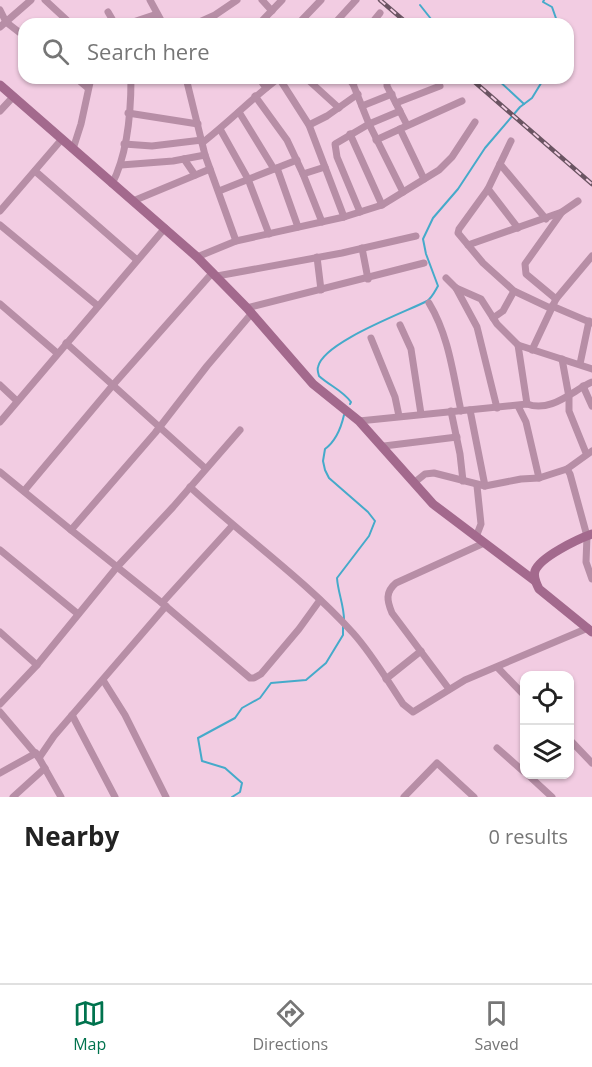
<!DOCTYPE html>
<html lang="en">
<head>
<meta charset="utf-8">
<style>
	:root { --surface:#fff; --page:#f2f2f2; --text:#222; --muted:#767676; --line:#e0e0e0; --accent:#00734e }
	body { margin:0; font-family:"Open Sans",sans-serif; background:var(--page); color:var(--text) }
	.controls { position:absolute; right:18px; bottom:18px; display:grid; overflow:hidden; border-radius:12px; box-shadow:0 2px 4px #0004 }
	.controls button { width:54px; height:54px; display:grid; place-items:center; padding:0; border:0; border-bottom:2px solid var(--line); background:var(--surface); color:var(--text); font:30px sans-serif }
	.list { margin:0; padding:0; list-style:none }
	h2 { display:flex; justify-content:space-between; align-items:center; height:78px; margin:0; padding:0 24px; font-size:26px }
	h2 small { font-size:20px; font-weight:400; color:var(--muted) }
	.icon { flex:none; width:33px; height:33px; fill:none; stroke:currentColor; stroke-width:2; stroke-linecap:round; stroke-linejoin:round }
	.map { position:relative; flex:none; width:592px; height:797px; overflow:hidden }
	.search { position:absolute; background:var(--surface); box-shadow:0 2px 4px #0004; left:18px; right:18px; top:18px; height:66px; display:flex; align-items:center; gap:15px; box-sizing:border-box; padding:0 21px; border-radius:18px; color:var(--muted); font-size:22px }
	.sheet { height:186px; background:var(--surface) }
	nav { display:flex; justify-content:space-around; align-items:center; box-sizing:border-box; height:84px; border-top:2px solid var(--line); background:var(--surface); font-size:16px; color:var(--muted) }
	nav a { display:grid; justify-items:center; gap:3px }
	nav .on { color:var(--accent) }
	.map>svg:first-child { display:block }
	.lines { fill:none; stroke-linecap:round; stroke-linejoin:round }
	.stream { stroke:#45aaca; stroke-width:2 }
	.street { stroke:#b78ea6; stroke-width:7 }
	.secondary { stroke:#a3698d; stroke-width:9 }
	.rail-casing { stroke:#6b5462; stroke-width:4.5 }
	.rail { stroke:#f2cce2; stroke-width:2; stroke-dasharray:7; stroke-linecap:butt }
</style>
</head>
<body>
<div class="map">
<svg width="592" height="797" viewBox="0 0 592 797">
	<rect width="100%" height="100%" fill="#f2cce2"/>
	<g class="lines">
		<!-- stream -->
		<g class="stream">
			<polyline points="544,0 543,2 552,7 558,24"/>
			<polyline points="420,5 435,24"/>
			<polyline points="496,78 524,104"/>
			<path d="M350,404L351,402C342,390 330,386 319,376C318,373 317,370 318,367C323,342 406,312 427,301C432,298 435,291 438,286L426,254L423,239L433,218L458,189L485,148L520,107L532,98L543,80L540,78"/>
			<path d="M344,620C344,605 338,593 337,578L369,536L375,521L368,512L329,478L325,470L323,461L325,449C336,441 341,428 344,415"/>
			<polyline points="232,797 240,792 242,783 225,768 202,761 198,738 235,718 242,708 260,698 271,683 306,680 326,663 343,635 343,626"/>
		</g>
		<!-- street -->
		<g class="street">
			<polyline points="45,0 71,24"/>
			<polyline points="150,0 163,24"/>
			<polyline points="262,0 272,11"/>
			<polyline points="0,10 6,22 24,36"/>
			<polyline points="108,12 115,24"/>
			<polyline points="127,24 157,14"/>
			<polyline points="195,24 215,15 237,0"/>
			<polyline points="259,24 282,0"/>
			<polyline points="298,24 321,0"/>
			<polyline points="334,24 356,0"/>
			<polyline points="371,24 380,13"/>
			<polyline points="0,27 31,0"/>
			<polyline points="76,78 88,88"/>
			<polyline points="186,78 205,155 236,241"/>
			<polyline points="259,78 266,88"/>
			<polyline points="306,78 339,108"/>
			<polyline points="348,78 353,84 358,78"/>
			<polyline points="394,78 387,82 387,86 407,125"/>
			<polyline points="353,84 369,124 403,192"/>
			<polyline points="255,96 287,140 303,174 322,222"/>
			<polyline points="396,103 440,86"/>
			<polyline points="362,106 392,94"/>
			<polyline points="0,111 13,97"/>
			<polyline points="239,112 274,169"/>
			<polyline points="128,113 198,124"/>
			<polyline points="309,125 327,116 358,94"/>
			<polyline points="220,129 248,179 269,234"/>
			<polyline points="350,134 382,205"/>
			<polyline points="376,140 400,129"/>
			<polyline points="511,141 488,189 459,229 458,233 483,263 514,291 550,308"/>
			<path d="M202,143C229,122 252,98 279,78L309,125L344,217"/>
			<polyline points="124,144 152,146 202,140"/>
			<polyline points="73,149 81,124 91,78"/>
			<polyline points="184,159 195,175"/>
			<polyline points="500,164 546,219"/>
			<polyline points="121,165 173,161 205,155"/>
			<polyline points="277,168 298,227"/>
			<polyline points="35,171 137,260"/>
			<polyline points="303,174 325,167"/>
			<polyline points="424,179 400,129 462,101"/>
			<path d="M112,184C128,153 131,112 131,78"/>
			<polyline points="488,189 518,228"/>
			<polyline points="219,191 297,160"/>
			<polyline points="133,201 210,169"/>
			<polyline points="0,211 62,139"/>
			<polyline points="360,212 337,157 335,144 369,124 400,111"/>
			<polyline points="0,225 98,306"/>
			<polyline points="468,245 562,212"/>
			<polyline points="362,248 368,279"/>
			<polyline points="197,257 236,241 344,217 382,205 439,170 452,157 475,122"/>
			<polyline points="317,257 321,290"/>
			<polyline points="217,276 342,253 416,236"/>
			<polyline points="446,278 456,288 481,299 497,324 518,345 592,369"/>
			<polyline points="456,288 477,327 497,408"/>
			<polyline points="556,299 526,274 525,264 562,212 578,201"/>
			<path d="M429,303C449,336 453,374 461,411"/>
			<polyline points="0,304 57,353"/>
			<polyline points="552,306 592,323"/>
			<polyline points="247,308 424,263"/>
			<polyline points="493,318 503,311 514,291"/>
			<polyline points="400,325 411,349 421,414"/>
			<polyline points="371,338 395,397 399,416"/>
			<polyline points="66,343 205,468"/>
			<polyline points="518,345 527,404"/>
			<polyline points="532,350 556,299 592,256"/>
			<polyline points="562,359 569,397 569,411 586,453"/>
			<polyline points="580,364 589,321"/>
			<polyline points="0,385 17,401"/>
			<polyline points="583,386 592,406"/>
			<polyline points="518,406 526,422 539,478"/>
			<polyline points="470,410 485,486"/>
			<polyline points="451,411 460,454 463,481"/>
			<path d="M359,421L527,404C551,413 572,391 592,382"/>
			<polyline points="0,422 165,228"/>
			<polyline points="384,446 457,437"/>
			<polyline points="567,469 570,474 587,536 586,562 592,579"/>
			<polyline points="0,472 71,530 155,433 207,366 252,313"/>
			<polyline points="415,482 425,474 434,473 485,486 521,479 539,478 567,469 592,451"/>
			<path d="M190,487C243,536 304,579 353,633C372,654 387,680 403,704L413,712L465,680L588,628"/>
			<polyline points="24,491 113,385 213,272"/>
			<polyline points="71,530 162,603 250,678 254,678 261,674 299,629 320,600"/>
			<polyline points="476,537 481,524 477,486"/>
			<polyline points="0,550 78,614"/>
			<polyline points="162,603 232,526"/>
			<polyline points="0,632 37,665"/>
			<polyline points="498,668 524,695"/>
			<polyline points="386,679 421,651"/>
			<polyline points="103,680 125,715 166,797"/>
			<path d="M449,689L392,613C387,601 385,592 396,583L484,543"/>
			<polyline points="0,704 37,665 117,567 173,507 240,430"/>
			<polyline points="0,712 39,758 54,736 166,606"/>
			<polyline points="72,715 115,797"/>
			<polyline points="570,740 592,763"/>
			<polyline points="497,748 524,772"/>
			<polyline points="39,758 61,797"/>
			<polyline points="0,773 36,753"/>
			<polyline points="527,774 552,797"/>
			<polyline points="13,797 45,768"/>
			<polyline points="404,797 437,763 474,797"/>
		</g>
		<!-- secondary -->
		<g class="secondary">
			<polyline points="0,85 197,257 247,308 313,384 359,421 433,504 535,581"/>
			<path d="M592,534C578,539 540,557 535,571C533,577 536,583 539,589L592,632"/>
		</g>
		<defs>
			<g id="rail">
				<polyline points="380,0 408,24"/>
				<polyline points="470,78 592,184"/>
			</g>
		</defs>
		<!-- rail casing -->
		<use href="#rail" class="rail-casing"/>
		<!-- rail -->
		<use href="#rail" class="rail"/>
	</g>
</svg>
<div class="controls">
<button><svg class="icon" aria-label="locate" viewBox="0 0 24 24"><circle cx="12" cy="12" r="6"/><path d="M12 2v4M12 18v4M2 12h4M18 12h4"/></svg></button>
<button><svg class="icon" aria-label="layers" viewBox="0 0 24 24"><path d="M12 4l9 5-9 5-9-5zM3 14l9 5 9-5"/></svg></button>
</div>
<div class="search"><svg class="icon" aria-label="search" viewBox="0 0 24 24"><circle cx="10" cy="10" r="6"/><path d="M15 15l6 6"/></svg>Search here</div>
</div>
<section class="sheet">
<h2>Nearby<small>0 results</small></h2>
<ul class="list">
</ul>
</section>
<nav>
<a class="on"><svg class="icon" aria-label="map" viewBox="0 0 24 24"><path d="M3 6l6-2 6 2 6-2v14l-6 2-6-2-6 2zM9 4v14M15 6v14"/></svg>Map</a>
<a><svg class="icon" aria-label="directions" viewBox="0 0 24 24"><path d="M12 3l9 9-9 9-9-9zM9 14v-3h6M13 9l2 2-2 2"/></svg>Directions</a>
<a><svg class="icon" aria-label="saved" viewBox="0 0 24 24"><path d="M7 4h10v16l-5-4-5 4z"/></svg>Saved</a>
</nav>
</body>
</html>
